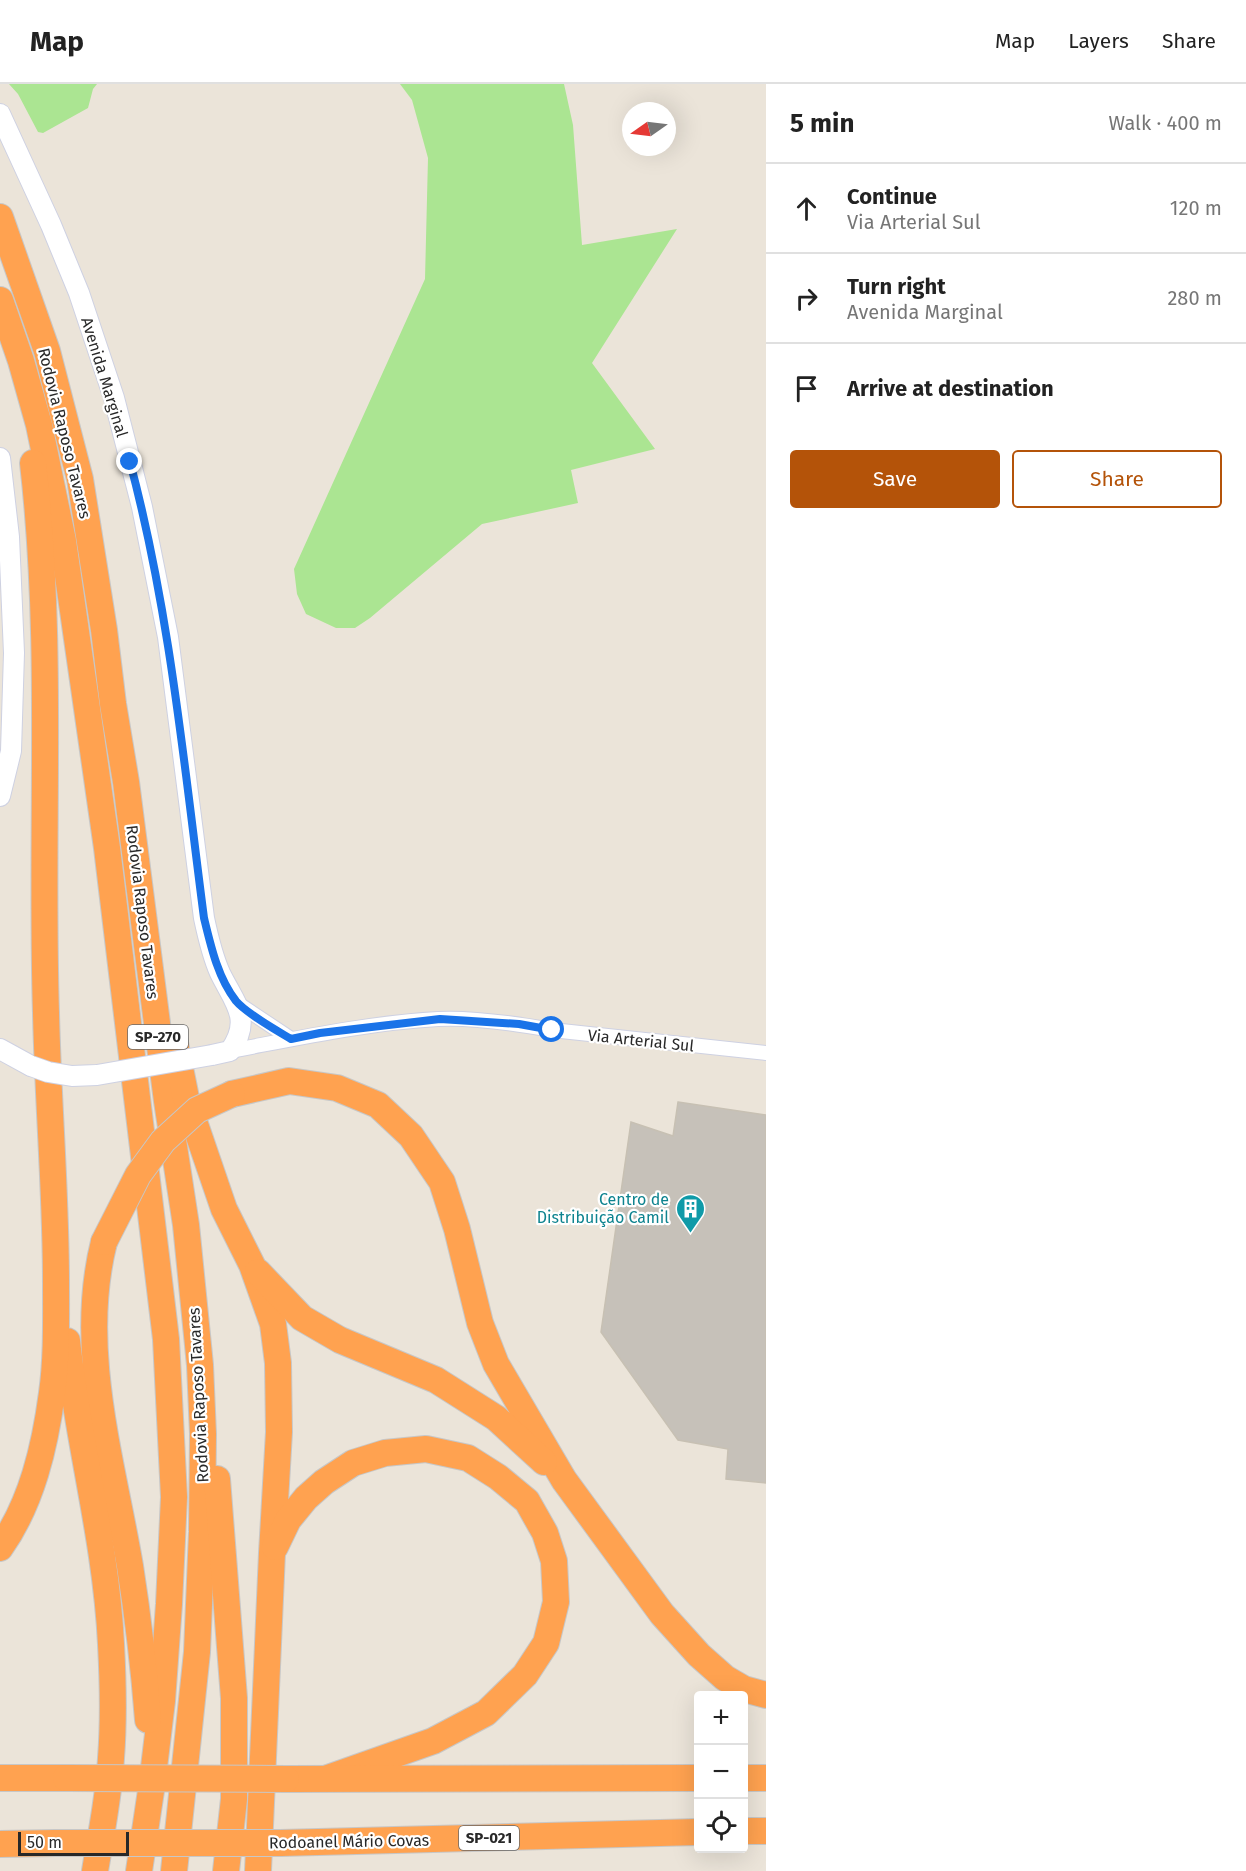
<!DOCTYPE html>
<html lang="en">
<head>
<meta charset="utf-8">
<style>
	:root { --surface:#fff; --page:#f2f2f2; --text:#222; --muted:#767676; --line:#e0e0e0; --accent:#b45309 }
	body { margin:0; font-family:"Fira Sans",sans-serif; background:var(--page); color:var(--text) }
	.controls { position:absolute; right:18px; bottom:18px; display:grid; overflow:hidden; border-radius:6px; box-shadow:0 6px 24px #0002 }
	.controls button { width:54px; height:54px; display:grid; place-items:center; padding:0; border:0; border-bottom:2px solid var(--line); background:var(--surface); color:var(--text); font:30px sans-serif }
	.compass { position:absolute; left:622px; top:18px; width:54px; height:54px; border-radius:50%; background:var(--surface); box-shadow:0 6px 24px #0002; rotate:256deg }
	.scale { position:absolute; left:18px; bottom:15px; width:111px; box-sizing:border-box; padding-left:6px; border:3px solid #282828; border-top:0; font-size:16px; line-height:21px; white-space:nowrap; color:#282828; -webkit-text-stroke:4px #fff; paint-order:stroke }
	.stop { position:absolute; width:18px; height:18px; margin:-14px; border:4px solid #1a73e8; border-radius:50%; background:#fff }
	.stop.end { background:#1a73e8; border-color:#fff; box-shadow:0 2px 6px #0008 }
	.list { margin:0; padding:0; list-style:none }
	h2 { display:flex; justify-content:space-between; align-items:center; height:78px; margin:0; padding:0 24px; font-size:26px }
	h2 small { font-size:20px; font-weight:400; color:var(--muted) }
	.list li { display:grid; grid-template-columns:39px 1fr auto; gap:18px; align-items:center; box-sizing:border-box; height:90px; padding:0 24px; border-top:2px solid var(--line) }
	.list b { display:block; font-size:22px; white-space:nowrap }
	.list p { margin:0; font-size:20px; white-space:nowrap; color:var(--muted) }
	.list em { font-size:20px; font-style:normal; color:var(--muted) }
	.actions { display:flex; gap:12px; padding:18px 24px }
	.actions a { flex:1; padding:14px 0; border:2px solid var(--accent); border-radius:6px; text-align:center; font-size:21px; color:var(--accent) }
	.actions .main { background:var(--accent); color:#fff }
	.icon { flex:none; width:33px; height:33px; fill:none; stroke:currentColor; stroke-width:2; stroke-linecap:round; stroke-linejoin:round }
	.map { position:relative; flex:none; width:766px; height:1787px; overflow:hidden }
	header { display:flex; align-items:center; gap:36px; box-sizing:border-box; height:84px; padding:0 30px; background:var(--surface); border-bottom:2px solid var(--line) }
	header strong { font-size:28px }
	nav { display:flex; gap:33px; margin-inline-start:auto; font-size:21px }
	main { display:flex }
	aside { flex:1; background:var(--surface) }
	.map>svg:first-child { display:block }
	.green { fill:#abe592 }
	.building { fill:#c6c1b9; stroke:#c7c0b3; stroke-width:1.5 }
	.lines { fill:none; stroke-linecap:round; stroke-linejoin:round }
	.street-casing { stroke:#ced1e2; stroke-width:16 }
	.secondary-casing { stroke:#ced1e2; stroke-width:22 }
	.highway-casing { stroke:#c7c7c7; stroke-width:28 }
	.street { stroke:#fff; stroke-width:14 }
	.secondary { stroke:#fff; stroke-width:20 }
	.highway { stroke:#ffa250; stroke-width:26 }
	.secondary-bridge-casing { stroke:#ced1e2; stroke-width:22; stroke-linecap:butt }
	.highway-bridge-casing { stroke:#c7c7c7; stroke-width:28; stroke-linecap:butt }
	.secondary-bridge { stroke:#fff; stroke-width:20 }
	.highway-bridge { stroke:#ffa250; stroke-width:26 }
	.route { stroke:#1a73e8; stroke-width:8 }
	.labels { text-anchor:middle; stroke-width:4.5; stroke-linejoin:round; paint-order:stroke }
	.shield { fill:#fff; stroke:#686868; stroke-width:1.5 }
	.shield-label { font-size:15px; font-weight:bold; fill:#282828 }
	.street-label { font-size:16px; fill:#282828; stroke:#fff }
	.culture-label { font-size:16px; fill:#0d838f; stroke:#fff; text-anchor:end }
</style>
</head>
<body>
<header>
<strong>Map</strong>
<nav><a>Map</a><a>Layers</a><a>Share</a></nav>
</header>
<main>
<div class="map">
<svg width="766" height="1787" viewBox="0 0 766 1787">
	<rect width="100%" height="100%" fill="#ebe4d9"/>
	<!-- green -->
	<g class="green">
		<polygon points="9,0 97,0 93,5 88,24 43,49 38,48 18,10"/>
		<polygon points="400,0 564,0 573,41 582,161 677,145 592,279 655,365 571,386 578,419 482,440 370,534 355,544 336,544 306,530 297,510 294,485 425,195 428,74 412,16"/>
	</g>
	<!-- building -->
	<polygon class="building" points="678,1018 766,1031 766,1399 726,1395 728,1365 678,1356 601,1248 631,1038 673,1052"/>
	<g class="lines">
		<defs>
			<g id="street">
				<polyline points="237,919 291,955"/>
				<path d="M230,967C299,954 368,939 438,935C473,933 518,940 552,946L766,969"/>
			</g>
			<g id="secondary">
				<path d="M0,30L51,141L79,209L114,314L142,423L168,553L204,834C208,853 212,871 220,889C234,918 253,935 230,967L212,971"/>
				<polyline points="0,374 9,453 14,569 11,667 0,712"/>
				<polyline points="0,965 31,982"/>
			</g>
			<g id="highway">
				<polyline points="0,133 47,267 80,395 104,546 113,620 126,698 167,1017 186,1141 200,1281 203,1350 202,1448 197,1568 174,1787"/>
				<polyline points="0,216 21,277 39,341 63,457 107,764 166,1255 174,1413 169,1520 162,1617 152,1700 139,1787"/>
				<polyline points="174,954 186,1014 224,1125 252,1181 273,1240 278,1279 279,1348 272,1469 258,1787"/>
				<polyline points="232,1010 289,997 337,1004 378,1021 411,1052 442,1098 457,1145 480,1239 496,1280 564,1396 662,1530 699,1571 725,1594 744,1605 766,1611"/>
				<path d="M104,1158C77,1265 112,1376 130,1482C138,1533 144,1584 148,1636"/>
				<polyline points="258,1188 302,1234 340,1256 436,1296 496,1334 544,1378"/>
				<path d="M67,1257C78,1358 106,1457 111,1560C113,1597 114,1636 111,1674C109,1712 101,1750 95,1787"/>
				<polyline points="217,1395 234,1614 234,1715 226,1787"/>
				<polyline points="275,1463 288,1436 306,1414 324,1398 353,1379 385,1369 426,1365 468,1374 498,1393 527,1417 545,1449 554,1477 556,1518 546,1559 525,1591 486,1629 433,1657 328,1694"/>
				<path d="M0,1464C32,1419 45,1362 52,1309C57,1273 56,1235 56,1199C56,1109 48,1019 46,929C40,746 54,561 33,379"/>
				<polyline points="0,1694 66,1694"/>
				<polyline points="744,1694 766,1694"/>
				<polyline points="286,1695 698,1694"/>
				<polyline points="744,1747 766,1747"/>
				<polyline points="280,1759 698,1748"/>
				<polyline points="0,1760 55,1759"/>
			</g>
		</defs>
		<!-- street casing -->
		<use href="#street" class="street-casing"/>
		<!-- secondary casing -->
		<use href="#secondary" class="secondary-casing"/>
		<!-- highway casing -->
		<use href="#highway" class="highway-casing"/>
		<!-- street -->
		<use href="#street" class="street"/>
		<!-- secondary -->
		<use href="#secondary" class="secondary"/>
		<!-- highway -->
		<use href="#highway" class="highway"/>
		<defs>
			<polyline id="secondary-bridge" points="31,982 48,988 72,992 97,991 212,971"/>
			<g id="highway-bridge">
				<polyline points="104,1158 138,1091 163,1057 197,1026 232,1010"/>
				<polyline points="66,1694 286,1695"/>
				<polyline points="55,1759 280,1759"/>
			</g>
		</defs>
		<!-- secondary-bridge casing -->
		<use href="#secondary-bridge" class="secondary-bridge-casing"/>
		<!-- highway-bridge casing -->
		<use href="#highway-bridge" class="highway-bridge-casing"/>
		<!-- secondary-bridge -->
		<use href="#secondary-bridge" class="secondary-bridge"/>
		<!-- highway-bridge -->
		<use href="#highway-bridge" class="highway-bridge"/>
	</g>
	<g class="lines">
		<!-- route -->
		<path class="route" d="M130,378C170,528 184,681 204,834C211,863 218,894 236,917C247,930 276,946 291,955L320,949L440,935L519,940L552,946"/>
	</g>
	<!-- icons -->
	<defs>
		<symbol id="building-pin" viewBox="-11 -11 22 30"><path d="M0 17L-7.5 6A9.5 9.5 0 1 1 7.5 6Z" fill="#0f9aa8" stroke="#fff"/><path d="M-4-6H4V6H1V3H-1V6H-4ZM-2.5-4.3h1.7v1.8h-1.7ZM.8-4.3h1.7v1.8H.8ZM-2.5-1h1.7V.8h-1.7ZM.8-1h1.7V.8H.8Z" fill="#fff"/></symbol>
	</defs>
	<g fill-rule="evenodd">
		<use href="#building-pin" x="674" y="1108" width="33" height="45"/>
	</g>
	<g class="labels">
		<!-- shield labels -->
		<g class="shield">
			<rect x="128" y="941" width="60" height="24" rx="4.5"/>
			<rect x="459" y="1742" width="60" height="24" rx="4.5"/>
		</g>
		<g class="shield-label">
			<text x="158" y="958">SP-270</text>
			<text x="489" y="1759">SP-021</text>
		</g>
		<!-- street labels -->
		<g class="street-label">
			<text transform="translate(105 293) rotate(73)" y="6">Avenida Marginal</text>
			<text transform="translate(65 349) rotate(76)" y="6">Rodovia Raposo Tavares</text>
			<text transform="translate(143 828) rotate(83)" y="6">Rodovia Raposo Tavares</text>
			<text transform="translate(641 956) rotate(6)" y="6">Via Arterial Sul</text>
			<text transform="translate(198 1311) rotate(-93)" y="6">Rodovia Raposo Tavares</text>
			<text transform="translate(349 1757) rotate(-1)" y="6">Rodoanel Mário Covas</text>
		</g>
		<!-- culture labels -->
		<g class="culture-label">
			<text x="669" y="1121">Centro de<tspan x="669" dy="18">Distribuição Camil</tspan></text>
		</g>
	</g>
</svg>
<div class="controls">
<button>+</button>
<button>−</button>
<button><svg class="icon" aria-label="locate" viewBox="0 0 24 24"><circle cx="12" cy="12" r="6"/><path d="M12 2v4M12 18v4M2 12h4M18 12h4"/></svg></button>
</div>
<svg class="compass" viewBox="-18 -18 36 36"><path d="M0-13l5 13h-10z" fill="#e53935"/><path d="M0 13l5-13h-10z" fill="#767676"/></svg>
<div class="scale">50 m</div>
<div class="stop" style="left:552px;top:946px"></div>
<div class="stop end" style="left:130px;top:378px"></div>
</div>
<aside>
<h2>5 min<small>Walk · 400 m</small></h2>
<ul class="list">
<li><svg class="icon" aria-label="ahead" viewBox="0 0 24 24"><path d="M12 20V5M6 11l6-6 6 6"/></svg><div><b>Continue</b><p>Via Arterial Sul</p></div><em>120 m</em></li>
<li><svg class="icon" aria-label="right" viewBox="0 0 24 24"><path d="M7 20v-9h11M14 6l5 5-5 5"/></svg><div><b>Turn right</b><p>Avenida Marginal</p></div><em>280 m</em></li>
<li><svg class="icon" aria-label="arrive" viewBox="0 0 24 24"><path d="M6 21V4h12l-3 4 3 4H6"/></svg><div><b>Arrive at destination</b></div></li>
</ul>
<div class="actions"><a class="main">Save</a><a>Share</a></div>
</aside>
</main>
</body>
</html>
